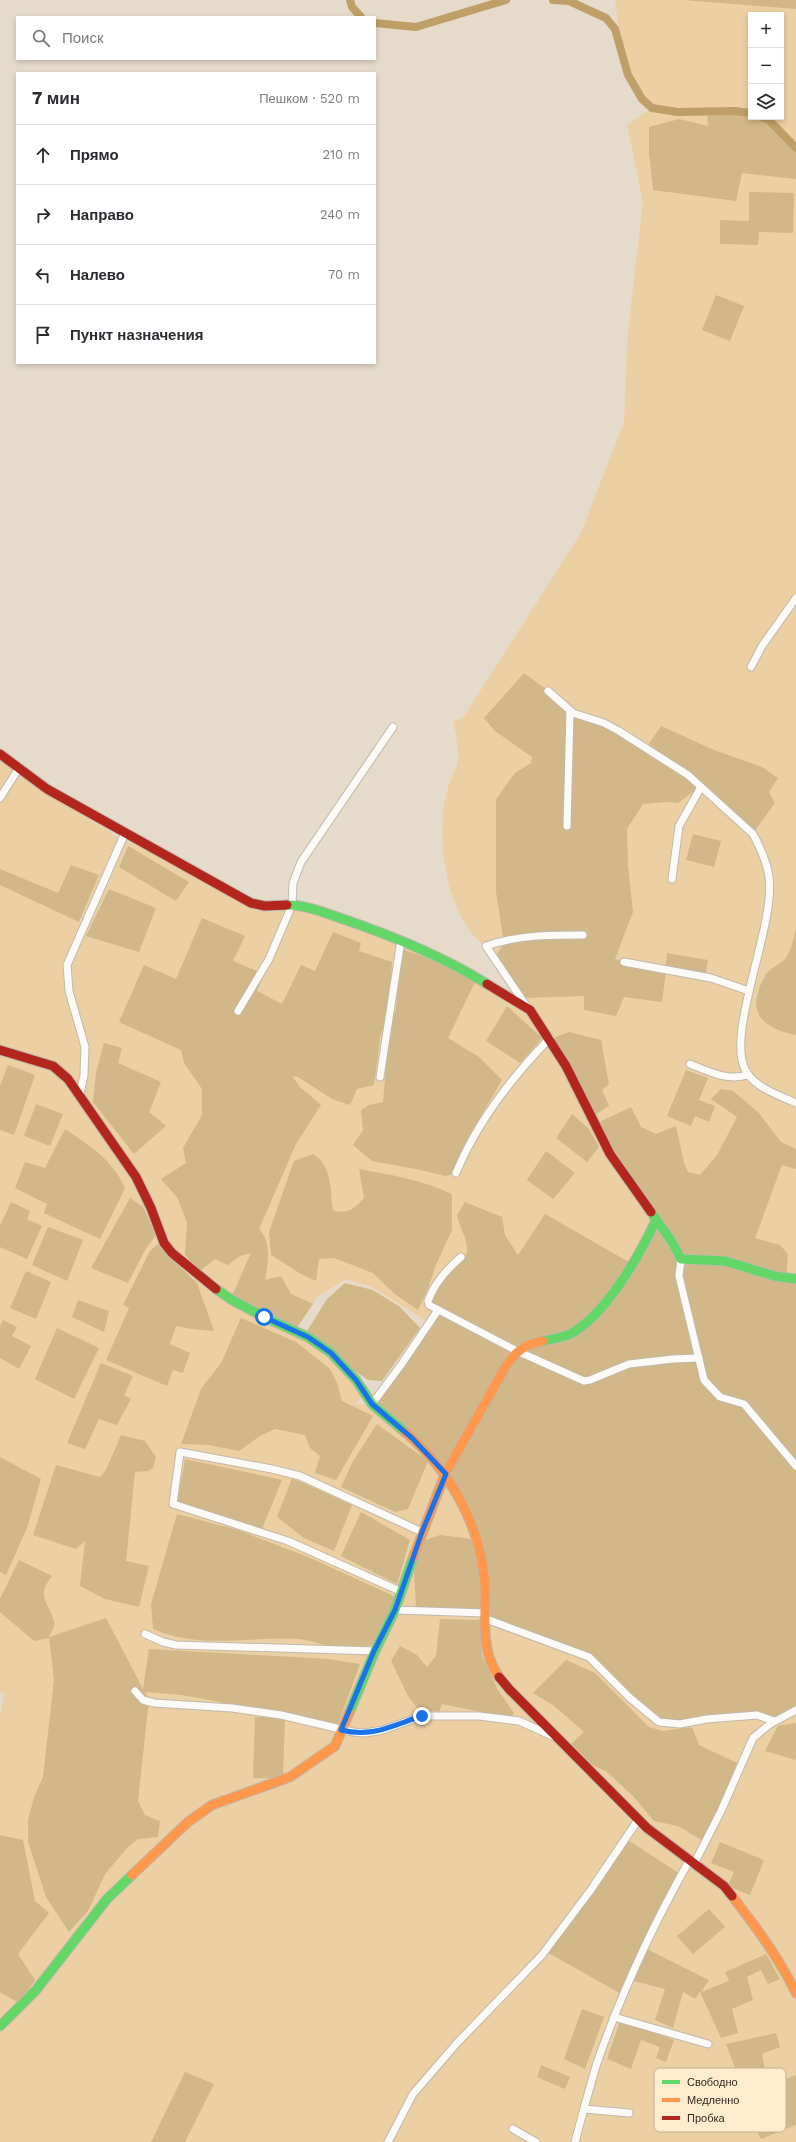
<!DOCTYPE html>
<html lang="ru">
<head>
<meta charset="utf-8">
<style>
	:root { --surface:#fff; --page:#f7f7f7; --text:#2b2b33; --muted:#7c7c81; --line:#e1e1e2 }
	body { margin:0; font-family:"Work Sans",sans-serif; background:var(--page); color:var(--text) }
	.controls { position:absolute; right:12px; top:12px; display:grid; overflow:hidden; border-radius:0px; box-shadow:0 2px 6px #0003 }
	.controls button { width:36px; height:36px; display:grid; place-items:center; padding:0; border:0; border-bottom:1px solid var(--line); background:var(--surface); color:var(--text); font:20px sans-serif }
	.stop { position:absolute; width:12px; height:12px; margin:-9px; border:3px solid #1a73e8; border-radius:50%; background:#fff }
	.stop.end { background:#1a73e8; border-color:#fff; box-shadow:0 1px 4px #0008 }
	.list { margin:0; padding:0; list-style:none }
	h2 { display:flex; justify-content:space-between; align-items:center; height:52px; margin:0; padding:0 16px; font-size:17px }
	h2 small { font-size:13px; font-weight:400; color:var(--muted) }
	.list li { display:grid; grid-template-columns:26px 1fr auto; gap:12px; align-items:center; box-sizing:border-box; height:60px; padding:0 16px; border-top:1px solid var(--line) }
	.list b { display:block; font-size:15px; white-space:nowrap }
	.list em { font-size:13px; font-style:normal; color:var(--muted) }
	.icon { flex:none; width:22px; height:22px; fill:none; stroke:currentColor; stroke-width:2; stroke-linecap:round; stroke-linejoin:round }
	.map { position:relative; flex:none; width:796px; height:2142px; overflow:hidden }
	.search { position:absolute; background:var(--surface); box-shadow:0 2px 6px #0003; left:16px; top:16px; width:360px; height:44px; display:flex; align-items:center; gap:10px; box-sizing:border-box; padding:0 14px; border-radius:0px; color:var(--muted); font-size:15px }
	.panel { position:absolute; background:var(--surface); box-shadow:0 2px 6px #0003; left:16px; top:72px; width:360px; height:292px; border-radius:0px }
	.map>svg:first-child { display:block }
	.green { fill:#eccfa3; fill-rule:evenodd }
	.forest { fill:#d2b788 }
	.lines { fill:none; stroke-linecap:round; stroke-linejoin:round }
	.canal { stroke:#be9f68; stroke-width:8 }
	.street-casing { stroke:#c1b9ac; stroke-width:9 }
	.fast-casing { stroke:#c1b9ac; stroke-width:11 }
	.slow-casing { stroke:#c1b9ac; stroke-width:11 }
	.jam-casing { stroke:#c1b9ac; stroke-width:11 }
	.street { stroke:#fbfaf7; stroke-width:7 }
	.fast { stroke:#63d668; stroke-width:9 }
	.slow { stroke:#ff974d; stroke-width:9 }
	.jam { stroke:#b3261e; stroke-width:9 }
	.route { stroke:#1a73e8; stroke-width:5 }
	.key { fill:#ffebcd; stroke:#c2b299; stroke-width:1 }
	.key-label { font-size:11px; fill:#332c20 }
</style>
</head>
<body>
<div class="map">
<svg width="796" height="2142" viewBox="0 0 796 2142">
	<rect width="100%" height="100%" fill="#e6dbcb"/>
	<path class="green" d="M615 0H796V1281L634 1265 431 1324 372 1287 346 1279 317 1297 294 1332 354 1377 364 1395 356 1404H373L420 1443 480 1540 496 1624 550 1647 796 1711V2142H0V1715L5 1694 0 1692V752L44 791 121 839 155 853 240 902 266 912 310 908 457 961 529 1007 504 972 497 954C448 931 435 844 446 795 448 784 456 772 458 761 460 749 455 733 453 721L463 718 581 533 624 422 628 331 643 202 627 125 652 108 666 110C661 109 655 109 651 107 623 89 619 29 615 0ZM751 15H781V117H751ZM631 1812 661 1842 639 1828 598 1879 632 1828Z"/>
	<g class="forest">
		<path d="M684 0H796V9Z"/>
		<path d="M707 111H735L751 113V117C772 117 783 133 796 148V179L742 173 736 201 653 190 649 153V127L679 119 708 126Z"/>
		<path d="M749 192 794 193 793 233 759 232 758 245 720 244V220L749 221Z"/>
		<path d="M716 295 744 306 730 341 702 330Z"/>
		<path d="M524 673 547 690 559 703 599 722 646 748 661 726 714 750 762 767 778 778 769 792 775 803 754 832 700 787 678 803 665 802 643 804 627 829 628 865 633 912 615 959 665 971 667 953 708 960 705 977 666 971 662 1002 624 997 616 1016 584 1010V996L523 998 504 972 497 954 504 943 496 892V799L515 773 531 763 532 757 495 731 484 718Z"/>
		<path d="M693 834 721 841 714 867 686 860Z"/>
		<path d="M128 846 189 882 176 901 119 867Z"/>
		<path d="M71 865 99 875 79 922 0 885V869L58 893Z"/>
		<path d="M109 889 156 908 139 952 86 936Z"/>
		<path d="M202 918 245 936 233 961 264 974 257 991 282 1004 301 965 315 971 333 932 361 943 359 951 392 962 388 1010 380 1038 374 1085 357 1089 350 1105 332 1099 298 1077 292 1076 300 1087 321 1105 296 1144 259 1229C272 1243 268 1262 265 1280L281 1276 291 1294 313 1304 294 1332 231 1298 251 1253 240 1256 228 1265 215 1259 199 1272 185 1254 187 1222 177 1197 161 1179 186 1163 183 1148 202 1115V1089L184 1063 181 1050 119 1022 144 965 176 979Z"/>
		<path d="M796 929V1035C759 1027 745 1011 766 974 771 967 783 964 787 956 792 949 793 938 796 929Z"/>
		<path d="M401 949 443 963 476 980 448 1038 479 1057 502 1080 465 1143 454 1174 445 1176 421 1170 372 1161 353 1145 363 1130 361 1110 369 1105 383 1102 389 1031 396 1009Z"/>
		<path d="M507 1006 542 1038 520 1063 486 1041Z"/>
		<path d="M569 1032 601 1040 609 1084 602 1090 609 1106 593 1116 551 1044 556 1037Z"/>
		<path d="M104 1043 122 1048 118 1063 161 1082 149 1112 166 1126 134 1154 93 1102 96 1073Z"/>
		<path d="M8 1065 35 1075 14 1135 0 1130V1086Z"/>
		<path d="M686 1070 708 1078 699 1100 715 1106 709 1122 695 1116 691 1126 667 1116Z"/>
		<path d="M721 1089 733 1091 758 1112 781 1142 796 1149V1169L782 1165 755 1238 780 1245 788 1254 786 1279 796 1281V1711L770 1721 742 1716 663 1727 654 1722 590 1659 525 1637 488 1620 480 1540 444 1469 373 1404 436 1312 427 1306 447 1273 467 1253C468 1237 460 1230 457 1215L465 1202 502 1217 505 1235 518 1255 545 1214 634 1265 656 1223 595 1124 631 1107 641 1127 656 1134 676 1126 684 1163 688 1172 700 1175 717 1155 737 1117 711 1099Z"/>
		<path d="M36 1104 63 1114 50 1146 24 1136Z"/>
		<path d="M572 1114 589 1129 599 1147 587 1162 556 1138Z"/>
		<path d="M65 1129C90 1146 112 1159 125 1188L100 1239 44 1213 47 1204 15 1188 25 1162 45 1168Z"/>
		<path d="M546 1151 575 1173 553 1199 527 1180Z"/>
		<path d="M313 1154C333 1166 330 1192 333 1211 350 1213 353 1210 364 1198L359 1169C391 1175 423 1180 452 1194V1230L435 1267 429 1286 418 1310 396 1295 373 1273 334 1258 319 1259 316 1281 301 1274 271 1255 269 1232 294 1161Z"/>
		<path d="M130 1198 143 1207 156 1235 145 1250 128 1283 91 1268Z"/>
		<path d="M11 1202 30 1211 27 1219 42 1226 27 1259 0 1247V1226Z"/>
		<path d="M48 1227 83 1240 67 1281 32 1265Z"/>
		<path d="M158 1244 164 1252 197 1283 214 1331 191 1329 176 1326 170 1344 190 1353 183 1373 173 1370 167 1386 106 1360 129 1308 123 1305 150 1251Z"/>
		<path d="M26 1271 51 1282 36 1319 10 1308Z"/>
		<path d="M345 1283 373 1290 400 1307 420 1328 382 1381 368 1380 333 1356 307 1331 327 1299Z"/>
		<path d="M78 1300 109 1311 104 1332 72 1317Z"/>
		<path d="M241 1318 296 1342 330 1369 337 1383 342 1401 373 1416 336 1480 315 1473 320 1456 310 1448 305 1435 275 1429 260 1436 239 1451 209 1445 181 1444 201 1389 221 1363Z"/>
		<path d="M3 1320 17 1327 12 1336 31 1346 19 1369 0 1358V1326Z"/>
		<path d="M57 1328 99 1348 74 1399 35 1379Z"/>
		<path d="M101 1363 133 1376 124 1395 131 1399 117 1425 99 1419 85 1449 67 1443Z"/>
		<path d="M377 1424 428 1461 408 1509 395 1512 341 1487 353 1461Z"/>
		<path d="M121 1435 145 1441 156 1457 153 1468 148 1471 135 1472 126 1561 149 1566 139 1607 105 1599 80 1586 85 1541 76 1549 33 1535 56 1465 100 1477 106 1470Z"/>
		<path d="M0 1457 41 1479 27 1528 6 1575 0 1572Z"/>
		<path d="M185 1459 282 1480 261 1531 177 1504Z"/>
		<path d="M292 1478 352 1505 334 1551 304 1538 277 1517Z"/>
		<path d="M361 1512 410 1540 397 1584 341 1556Z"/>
		<path d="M177 1514 238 1530 308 1557 396 1597 372 1645C367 1646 360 1649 355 1650 340 1651 314 1640 298 1639 249 1636 201 1650 153 1629L151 1604Z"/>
		<path d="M440 1535 472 1539 481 1562V1612L416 1607 414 1570 423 1541Z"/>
		<path d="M19 1560 52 1576C35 1597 49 1602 55 1624L49 1637 106 1618 143 1689 149 1649 328 1659 360 1664 338 1724 182 1695 145 1692 149 1700 138 1801 145 1815 160 1821 158 1837 138 1839 127 1848 105 1874 88 1911 69 1932 46 1897 28 1842V1821L34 1797 43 1777 54 1680 49 1638 34 1641 0 1612V1599Z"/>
		<path d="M440 1619 480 1620 482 1656 498 1690 514 1713 510 1718 442 1704 439 1712 418 1709 408 1696 391 1661 400 1646 417 1655 427 1667 436 1656Z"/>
		<path d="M566 1660 595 1673 649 1727 663 1731 692 1727 699 1745 737 1763 740 1772 705 1842 678 1826 654 1821 633 1796 606 1771 592 1765 569 1746 584 1732 553 1705 533 1693Z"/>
		<path d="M255 1717 285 1718 283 1779 253 1778Z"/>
		<path d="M796 1723V1760L765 1751 778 1726Z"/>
		<path d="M0 1835 23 1840 35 1901 49 1913 18 1954 35 1980 19 2003 0 1992Z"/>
		<path d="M625 1838 680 1874 623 1995 545 1951Z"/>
		<path d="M720 1842 764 1860 750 1895 728 1886 734 1872 711 1863Z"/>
		<path d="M709 1909 725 1927 693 1954 677 1936Z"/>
		<path d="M647 1949 709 1980 701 1992 729 1981 725 1972 766 1954 780 1979 768 1984 761 1970 747 1977 753 2000 732 2009 738 2033 721 2038 700 1992 695 1999 683 1992 673 2028 655 2020 665 1989 634 1981Z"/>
		<path d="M582 2009 604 2017 585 2069 564 2059Z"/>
		<path d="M620 2021 674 2040 666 2062 656 2058 660 2047 641 2040 631 2069 607 2059Z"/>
		<path d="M776 2033 780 2047 762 2054 766 2076 740 2081 726 2044Z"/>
		<path d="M541 2065 570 2077 565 2089 537 2077Z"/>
		<path d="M185 2072 214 2084 185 2142H151Z"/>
		<path d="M796 2075V2125L761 2139 740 2095Z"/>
	</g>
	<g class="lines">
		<g class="canal">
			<path d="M350 0 352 7 361 17"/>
			<path d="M553 0 569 1 606 18 615 29 628 75 642 99 652 108 678 112 735 111 751 113"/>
			<path d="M375 23 416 27 506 0"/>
			<path d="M762 117 769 120 796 148"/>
		</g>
		<defs>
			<g id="street">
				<path d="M751 667 762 646 796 598"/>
				<path d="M548 691 573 713 604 723 619 731 688 775 753 834C760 847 767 862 769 877 776 927 723 1037 747 1073 757 1088 780 1096 796 1103"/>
				<path d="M0 798 19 768"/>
				<path d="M567 826 570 711"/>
				<path d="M672 879 679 826 701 787"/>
				<path d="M624 962 711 978 749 991"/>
				<path d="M527 1007 486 946C517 935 550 935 583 935"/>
				<path d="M238 1011 269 959 292 905 293 883 301 862 393 727"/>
				<path d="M690 1064C710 1072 727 1081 748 1075"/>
				<path d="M380 1077 401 940"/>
				<path d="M80 1094 84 1075 85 1047 69 991 67 965 125 833"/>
				<path d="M456 1173C477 1122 512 1077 550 1038"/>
				<path d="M461 1257C447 1269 434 1284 428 1301L429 1305 517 1351 584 1381 590 1380 629 1364 673 1359 699 1358"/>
				<path d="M681 1259 679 1276 704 1380 720 1397 744 1404 796 1466"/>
				<path d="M372 1404 401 1365 438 1310"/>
				<path d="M402 1592 288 1541 173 1504 180 1452 272 1469 300 1476 422 1532"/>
				<path d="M395 1610 486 1613"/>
				<path d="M486 1619 589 1657 630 1698 659 1722 680 1724 707 1719 757 1715 774 1721"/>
				<path d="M145 1634 163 1642 176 1645 375 1651"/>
				<path d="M135 1691 143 1700 154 1703 232 1708 281 1715 353 1732 365 1733 383 1730 422 1716H479L519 1721 557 1738"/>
				<path d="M694 1864 721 1811 753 1738 770 1724 796 1710"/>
				<path d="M614 2017 708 2044"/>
				<path d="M584 2109 629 2113"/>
				<path d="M513 2129 536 2142"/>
				<path d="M388 2142 413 2094 457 2043 542 1955 590 1891 638 1820"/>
				<path d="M575 2142C582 2116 589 2089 597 2063 621 1994 653 1925 689 1861"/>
			</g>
			<g id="fast">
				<path d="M287 905C307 905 325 913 343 919 393 936 442 956 487 984"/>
				<path d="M651 1212 672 1242 681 1259 725 1261 774 1276 796 1279"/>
				<path d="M216 1289 232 1300 264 1317 308 1337 331 1353 356 1380 372 1404 405 1432"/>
				<path d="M543 1341C552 1339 562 1338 570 1334 605 1316 640 1255 656 1220"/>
				<path d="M349 1713 375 1651 395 1610 413 1558"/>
				<path d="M0 2026 36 1990 107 1899 132 1875"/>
			</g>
			<g id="slow">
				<path d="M405 1432C450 1470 483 1529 485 1588 486 1619 480 1650 499 1677"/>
				<path d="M413 1558 445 1474 506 1366C516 1351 525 1344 543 1341"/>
				<path d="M132 1875 188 1822 212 1805 290 1777 335 1746 349 1713"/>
				<path d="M732 1896C756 1927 779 1958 796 1993"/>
			</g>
			<g id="jam">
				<path d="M0 754 47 789 251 903 265 906 287 905"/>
				<path d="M487 984 530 1010 566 1066 610 1154 651 1212"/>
				<path d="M0 1050 53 1066 68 1079 136 1177 151 1208 164 1243 172 1253 216 1289"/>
				<path d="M499 1677 510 1690 647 1828 724 1886 732 1896"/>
			</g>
		</defs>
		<use href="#street" class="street-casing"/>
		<use href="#fast" class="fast-casing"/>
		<use href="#slow" class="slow-casing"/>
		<use href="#jam" class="jam-casing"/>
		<use href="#street" class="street"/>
		<use href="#fast" class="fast"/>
		<use href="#slow" class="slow"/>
		<use href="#jam" class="jam"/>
	</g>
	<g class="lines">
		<path class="route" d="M264 1317 308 1337 331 1353 356 1380 372 1404 412 1438 446 1474 422 1532 395 1610 374 1651 341 1730C373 1738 393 1725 422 1716"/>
	</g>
	<rect x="654" y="2068" width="132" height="64" rx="6" class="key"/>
	<rect x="662" y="2080" width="18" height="4" fill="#63d668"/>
	<rect x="662" y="2098" width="18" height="4" fill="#ff974d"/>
	<rect x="662" y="2116" width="18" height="4" fill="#b3261e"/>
	<g class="key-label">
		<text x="687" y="2086">Свободно</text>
		<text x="687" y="2104">Медленно</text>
		<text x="687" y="2122">Пробка</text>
	</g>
</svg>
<div class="controls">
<button>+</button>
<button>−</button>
<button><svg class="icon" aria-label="layers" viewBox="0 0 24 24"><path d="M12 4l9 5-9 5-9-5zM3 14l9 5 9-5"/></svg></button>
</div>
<div class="stop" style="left:264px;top:1317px"></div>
<div class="stop end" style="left:422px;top:1716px"></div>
<div class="search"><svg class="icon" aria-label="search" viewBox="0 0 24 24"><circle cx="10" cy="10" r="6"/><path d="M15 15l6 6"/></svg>Поиск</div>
<section class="panel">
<h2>7 мин<small>Пешком · 520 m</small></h2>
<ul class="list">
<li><svg class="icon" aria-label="ahead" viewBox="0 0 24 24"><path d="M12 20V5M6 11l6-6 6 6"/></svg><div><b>Прямо</b></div><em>210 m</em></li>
<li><svg class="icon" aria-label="right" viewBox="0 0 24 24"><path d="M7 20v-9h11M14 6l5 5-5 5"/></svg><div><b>Направо</b></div><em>240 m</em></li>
<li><svg class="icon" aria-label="left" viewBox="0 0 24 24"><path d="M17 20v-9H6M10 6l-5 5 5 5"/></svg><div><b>Налево</b></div><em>70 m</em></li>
<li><svg class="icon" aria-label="arrive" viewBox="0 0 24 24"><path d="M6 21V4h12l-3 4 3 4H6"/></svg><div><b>Пункт назначения</b></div></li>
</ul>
</section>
</div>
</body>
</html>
